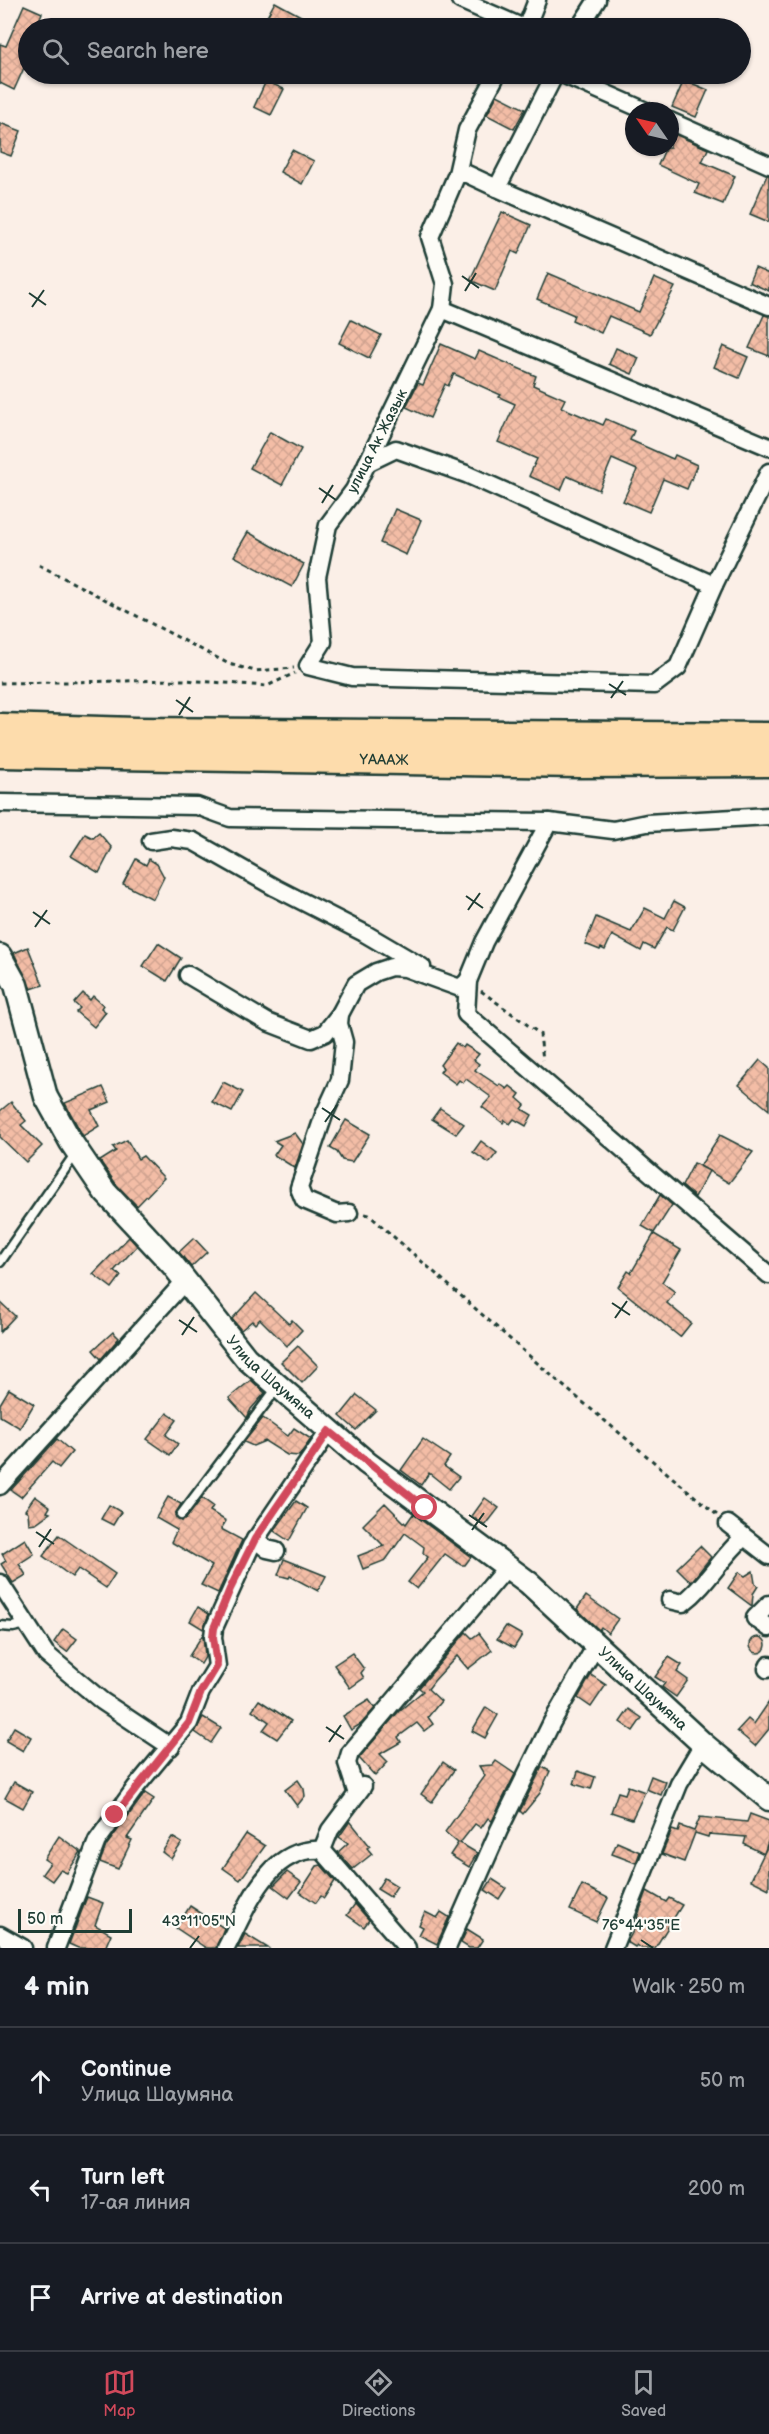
<!DOCTYPE html>
<html lang="en">
<head>
<meta charset="utf-8">
<style>
	:root { --surface:#171b24; --page:#242831; --text:#f1f3f6; --muted:#9ea1a6; --line:#363941; --accent:#d1495b }
	body { margin:0; font-family:"Balsamiq Sans",sans-serif; background:var(--page); color:var(--text) }
	.compass { position:absolute; left:625px; top:102px; width:54px; height:54px; border-radius:50%; background:var(--surface); box-shadow:0 2px 4px #0004; rotate:304deg }
	.scale { position:absolute; left:18px; bottom:15px; width:114px; box-sizing:border-box; padding-left:6px; border:3px solid #1f3d34; border-top:0; font-size:16px; line-height:21px; white-space:nowrap; color:#1f3d34; -webkit-text-stroke:4px #fdfcf7; paint-order:stroke }
	.stop { position:absolute; width:18px; height:18px; margin:-14px; border:4px solid #d1495b; border-radius:50%; background:#fff }
	.stop.end { background:#d1495b; border-color:#fff; box-shadow:0 2px 6px #0008 }
	.list { margin:0; padding:0; list-style:none }
	h2 { display:flex; justify-content:space-between; align-items:center; height:78px; margin:0; padding:0 24px; font-size:26px }
	h2 small { font-size:20px; font-weight:400; color:var(--muted) }
	.list li { display:grid; grid-template-columns:39px 1fr auto; gap:18px; align-items:center; box-sizing:border-box; height:108px; padding:0 24px; border-top:2px solid var(--line) }
	.list b { display:block; font-size:22px; white-space:nowrap }
	.list p { margin:0; font-size:20px; white-space:nowrap; color:var(--muted) }
	.list em { font-size:20px; font-style:normal; color:var(--muted) }
	.icon { flex:none; width:33px; height:33px; fill:none; stroke:currentColor; stroke-width:2; stroke-linecap:round; stroke-linejoin:round }
	.map { position:relative; flex:none; width:769px; height:1948px; overflow:hidden }
	.search { position:absolute; background:var(--surface); box-shadow:0 2px 4px #0004; left:18px; right:18px; top:18px; height:66px; display:flex; align-items:center; gap:15px; box-sizing:border-box; padding:0 21px; border-radius:33px; color:var(--muted); font-size:22px }
	.sheet { height:402px; background:var(--surface) }
	nav { display:flex; justify-content:space-around; align-items:center; box-sizing:border-box; height:84px; border-top:2px solid var(--line); background:var(--surface); font-size:16px; color:var(--muted) }
	nav a { display:grid; justify-items:center; gap:3px }
	nav .on { color:var(--accent) }
	.map>svg:first-child { display:block }
	.building { fill:url(#building-cross-hatch); stroke:#1f3d34; stroke-width:1.5 }
	.lines { fill:none; stroke-linecap:round; stroke-linejoin:round }
	.lane-casing { stroke:#1f3d34; stroke-width:13 }
	.street-casing { stroke:#1f3d34; stroke-width:21 }
	.secondary-casing { stroke:#1f3d34; stroke-width:27 }
	.highway-casing { stroke:#1f3d34; stroke-width:33 }
	.path { stroke:#1f3d34; stroke-width:3; stroke-dasharray:4.5 4.5; stroke-linecap:butt }
	.lane { stroke:#fdfcf7; stroke-width:8 }
	.street { stroke:#fdfcf7; stroke-width:16 }
	.secondary { stroke:#fdfcf7; stroke-width:22 }
	.highway { stroke:#fddcac; stroke-width:28 }
	.route { stroke:#d1495b; stroke-width:8 }
	.ticks { fill:none; stroke:#1f3d34; stroke-width:2 }
	.labels { text-anchor:middle; stroke-width:4.5; stroke-linejoin:round; paint-order:stroke }
	.street-label { font-size:15px; fill:#1f3d34; stroke:#fdfcf7 }
	.ticks-label { font-size:15px; text-anchor:middle; fill:#1f3d34; stroke:#fdfcf7; stroke-width:4.5; stroke-linejoin:round; paint-order:stroke }
</style>
</head>
<body>
<div class="map">
<svg width="769" height="1948" viewBox="0 0 769 1948">
	<defs>
		<pattern id="building-cross-hatch" width="8" height="8" patternUnits="userSpaceOnUse" patternTransform="scale(1.5)"><rect width="8" height="8" fill="#f3bda6"/><path d="M0 0l8 8M0 8l8-8" fill="none" stroke="#d0a390"/></pattern>
	</defs>
	<rect width="100%" height="100%" fill="#fbefe7"/>
	<filter id="ink" filterUnits="userSpaceOnUse"><feTurbulence type="fractalNoise" baseFrequency=".0167" numOctaves="2"/><feDisplacementMap in="SourceGraphic" scale="12" xChannelSelector="R" yChannelSelector="G"/><feConvolveMatrix kernelMatrix="1 2 1 2 8 2 1 2 1" color-interpolation-filters="sRGB"/></filter>
	<g filter="url(#ink)">
		<g class="building">
			<path d="M275 2 323 28H272L263 24Z"/>
			<path d="M24 5 42 13 36 28H28V59L14 90 0 83V44L6 46Z"/>
			<path d="M684 80 708 90 696 117 672 107Z"/>
			<path d="M266 81 284 89 271 115 254 107Z"/>
			<path d="M497 95 525 109 514 129 487 115Z"/>
			<path d="M0 123 21 131 11 156 0 152Z"/>
			<path d="M670 132 708 149 702 162 735 176 723 204 695 193 699 184 658 165 666 147H670Z"/>
			<path d="M292 150 314 161 302 184 280 172Z"/>
			<path d="M767 175H769V222L750 214Z"/>
			<path d="M502 212 531 225 518 254 512 251 495 291 470 280Z"/>
			<path d="M755 268 769 274V291L749 282Z"/>
			<path d="M548 273 639 312 654 278 675 287 650 334 609 316 601 333 572 320 574 315 537 299Z"/>
			<path d="M764 315 769 316V356L749 348Z"/>
			<path d="M351 320 381 335 369 358 339 343Z"/>
			<path d="M441 344 475 359 479 351 536 376 533 385 565 399 561 407 603 425 606 419 634 431 630 440 673 459 675 455 697 465 687 489 663 479 649 512 623 501 637 470 612 459 599 490 567 476 561 490 529 476 537 459 498 442 515 404 499 397 501 395 454 374 448 386 445 384 430 418 406 407 418 383 423 385Z"/>
			<path d="M723 346 748 357 739 378 714 367Z"/>
			<path d="M616 348 639 358 632 374 609 364Z"/>
			<path d="M270 432 301 449 282 485 250 468Z"/>
			<path d="M395 509 421 520 406 555 380 543Z"/>
			<path d="M248 532 304 564 292 587 234 556Z"/>
			<path d="M99 833 112 848 99 873 71 856 85 834 93 838Z"/>
			<path d="M136 859 146 865 149 859 157 864 164 877 153 899 123 884Z"/>
			<path d="M674 901 685 907 673 930 667 927 654 949 644 944 641 951 612 935 605 950 601 948 600 950 585 944 596 917 631 932 645 908 665 918Z"/>
			<path d="M158 943 181 958 167 981 143 966Z"/>
			<path d="M28 947 43 985 31 989 14 953Z"/>
			<path d="M83 993 90 1000 93 996 103 1005 101 1008 106 1012 94 1027 76 1012 80 1008 74 1003Z"/>
			<path d="M456 1043 463 1048 465 1045 479 1054 474 1060 479 1064 475 1070 499 1086 500 1084 507 1089 510 1086 520 1094 517 1098 525 1105 522 1109 532 1115 526 1126 514 1119 510 1124 505 1120 503 1123 482 1107 491 1097 466 1079 463 1083 459 1080 456 1084 440 1072 443 1068 440 1065Z"/>
			<path d="M760 1060 769 1068V1110L739 1085Z"/>
			<path d="M223 1082 243 1092 232 1112 212 1102Z"/>
			<path d="M103 1087 110 1102 91 1110 99 1126 83 1136 65 1103Z"/>
			<path d="M11 1102 26 1121 21 1125 42 1146 26 1162 0 1137V1111Z"/>
			<path d="M440 1108 464 1124 456 1134 432 1119Z"/>
			<path d="M346 1120 370 1134 352 1162 342 1160 337 1152 330 1148Z"/>
			<path d="M295 1133 303 1144 295 1168 274 1155 281 1145 274 1141Z"/>
			<path d="M720 1135 753 1152 729 1183 700 1166Z"/>
			<path d="M127 1140 138 1159 143 1156 164 1178 137 1206 116 1184 100 1161 116 1151 113 1147Z"/>
			<path d="M481 1141 497 1153 489 1163 473 1152Z"/>
			<path d="M694 1163 709 1171 695 1197 682 1186Z"/>
			<path d="M660 1195 672 1205 654 1233 642 1226Z"/>
			<path d="M654 1234 681 1250 662 1282 675 1292 667 1303 691 1323 680 1337 618 1287 628 1271 631 1273Z"/>
			<path d="M129 1237 137 1246 114 1271 121 1276 112 1288 93 1274Z"/>
			<path d="M194 1238 207 1252 191 1267 179 1252Z"/>
			<path d="M256 1293 289 1324 292 1320 302 1330 287 1346 260 1319 255 1324 252 1321 241 1330 232 1319Z"/>
			<path d="M0 1302 15 1316 0 1332Z"/>
			<path d="M113 1332 119 1338 101 1359 93 1350Z"/>
			<path d="M298 1346 318 1366 302 1383 281 1362Z"/>
			<path d="M251 1380 265 1393 251 1409 247 1418 229 1398Z"/>
			<path d="M9 1389 34 1404 20 1428 0 1416V1404Z"/>
			<path d="M357 1395 376 1410 356 1430 340 1416Z"/>
			<path d="M167 1413 177 1420 166 1435 178 1444 170 1455 147 1439Z"/>
			<path d="M263 1418 288 1436 294 1428 311 1439 299 1456 287 1455 265 1441 253 1446 244 1442Z"/>
			<path d="M57 1439 72 1452 59 1468 52 1462 21 1497 11 1490Z"/>
			<path d="M423 1439 450 1457 444 1466 459 1477 449 1489 429 1473 421 1485 401 1470Z"/>
			<path d="M35 1496 50 1507 47 1512 50 1513 36 1523 29 1524 28 1512 25 1510Z"/>
			<path d="M168 1497 181 1504 175 1515 181 1521 186 1519 202 1498 213 1506 210 1511 226 1521 221 1529 242 1540 218 1593 201 1585 212 1566 171 1542 177 1530 156 1518Z"/>
			<path d="M485 1498 499 1508 485 1526 472 1516Z"/>
			<path d="M296 1501 307 1508 289 1541 274 1531Z"/>
			<path d="M385 1503 406 1524 413 1514 471 1557 465 1565H461L445 1554 417 1589 408 1582 428 1557 423 1553 424 1547 405 1533 386 1560 363 1569 358 1556 384 1546 363 1525Z"/>
			<path d="M109 1505 121 1512 113 1525 101 1519Z"/>
			<path d="M59 1535 115 1574 106 1588 78 1569 72 1577 43 1556Z"/>
			<path d="M25 1539 34 1554 19 1564 26 1575 13 1583 1 1564 6 1561 2 1554Z"/>
			<path d="M700 1546 711 1557 691 1582 677 1568Z"/>
			<path d="M284 1559 326 1576 318 1591 290 1576 289 1578 278 1575Z"/>
			<path d="M753 1571 755 1583 758 1586 753 1594 752 1606 728 1588 739 1572 745 1576Z"/>
			<path d="M586 1596 618 1619 608 1633 601 1627 599 1630 577 1609Z"/>
			<path d="M198 1607 209 1614 203 1629 190 1621Z"/>
			<path d="M506 1626 522 1635 514 1648 497 1639Z"/>
			<path d="M63 1629 77 1639 67 1652 54 1642Z"/>
			<path d="M466 1632 472 1638 479 1633 492 1650 468 1669 457 1656 434 1681 428 1689 441 1701 428 1717 433 1724 424 1731 417 1723 398 1737 401 1742 380 1754 388 1762 375 1776 359 1758 399 1711 423 1691 419 1688Z"/>
			<path d="M203 1634 205 1657 201 1664 189 1656Z"/>
			<circle cx="758" cy="1645" r="8"/>
			<path d="M352 1653 364 1669 361 1673 364 1678 350 1688 334 1665Z"/>
			<path d="M669 1657 682 1665 677 1672 688 1680 676 1697 662 1687 665 1683 655 1677Z"/>
			<path d="M591 1675 606 1685 591 1707 578 1698Z"/>
			<path d="M259 1700 291 1721 277 1739 263 1730 269 1722 252 1710Z"/>
			<path d="M369 1700 375 1708 361 1724 351 1730 343 1716Z"/>
			<path d="M769 1702V1729L755 1746 737 1731 748 1719 754 1724Z"/>
			<path d="M486 1707 498 1715 485 1738 472 1731Z"/>
			<path d="M629 1709 642 1718 633 1731 620 1722Z"/>
			<path d="M203 1717 221 1728 211 1743 195 1732Z"/>
			<path d="M14 1727 31 1737 23 1751 6 1741Z"/>
			<path d="M496 1761 515 1774 492 1821 488 1818 481 1828 475 1824 460 1843 477 1853 469 1867 450 1855 458 1843 445 1832 485 1776 479 1766 493 1765Z"/>
			<path d="M443 1762 454 1770 432 1802 421 1794Z"/>
			<path d="M542 1767 550 1771 540 1793 523 1814 520 1811Z"/>
			<path d="M578 1771 595 1777 591 1789 574 1784Z"/>
			<path d="M651 1776 666 1782 661 1795 646 1789Z"/>
			<path d="M298 1780 304 1789 305 1796 297 1806 285 1790Z"/>
			<path d="M14 1782 32 1792 23 1808 5 1798Z"/>
			<path d="M628 1786 645 1792 632 1819 611 1812 618 1792 625 1794Z"/>
			<path d="M145 1793 154 1799 127 1838 132 1840 118 1869 100 1862 106 1846Z"/>
			<path d="M750 1814 769 1821V1838L764 1854 744 1844 746 1837 709 1834 708 1837 695 1833 684 1862 662 1854 672 1830 678 1832 680 1826 694 1831 700 1817 747 1822Z"/>
			<path d="M350 1821 370 1846 367 1848 372 1854 353 1869 338 1852 348 1843 339 1837Z"/>
			<path d="M246 1834 265 1846 240 1880 223 1868Z"/>
			<path d="M59 1836 81 1852 67 1873 60 1870 52 1881 42 1874 50 1863 44 1859Z"/>
			<path d="M172 1837 182 1843 171 1859 162 1852Z"/>
			<path d="M617 1842 640 1852 636 1863 612 1854Z"/>
			<path d="M769 1843V1889L751 1880Z"/>
			<path d="M321 1865 335 1881 324 1898 321 1896 316 1903 300 1892 317 1866Z"/>
			<path d="M287 1872 301 1882 289 1898 273 1886Z"/>
			<path d="M384 1878 397 1886 390 1897 377 1889Z"/>
			<path d="M492 1879 506 1888 499 1899 485 1890Z"/>
			<path d="M582 1885 608 1898 596 1922 570 1910Z"/>
			<path d="M647 1891 666 1902 669 1898 682 1905 655 1948H641L637 1945 635 1947 627 1942 640 1919 637 1918Z"/>
			<path d="M87 1897 103 1903 95 1925 111 1934 105 1948H78L69 1944Z"/>
			<path d="M355 1904 369 1920 364 1927 347 1915Z"/>
			<path d="M190 1906 224 1928 216 1948H206L176 1928Z"/>
			<path d="M425 1912 437 1918 441 1912 449 1917 437 1944 419 1935 423 1927 419 1925Z"/>
			<path d="M467 1929 483 1939 477 1948H469L461 1943Z"/>
			<path d="M245 1934 268 1948H238Z"/>
		</g>
		<g class="lines">
			<defs>
				<g id="lane">
					<path d="M0 1262 76 1153"/>
					<path d="M181 1515 277 1388"/>
					<path d="M0 1626 13 1627 26 1624"/>
				</g>
				<g id="street">
					<path d="M460 0 524 28"/>
					<path d="M526 28 537 0"/>
					<path d="M579 28 597 0"/>
					<path d="M555 74 497 188 467 174H457L430 237 445 284 442 309 354 490 328 525 317 577 323 642 308 666 352 677 654 685 678 667 714 585 769 472"/>
					<path d="M562 74 646 111"/>
					<path d="M670 121 769 165"/>
					<path d="M457 174 467 130 497 74"/>
					<path d="M497 188 769 306"/>
					<path d="M442 309 769 447"/>
					<path d="M367 463 396 449 466 474 714 585"/>
					<path d="M0 803 197 806 230 818 549 822 613 830 647 823 769 816"/>
					<path d="M549 822 484 942 468 981 466 1014 769 1275"/>
					<path d="M151 841 171 838 193 841 276 888 364 933 422 967"/>
					<path d="M188 975 267 1022 311 1039 325 1033 340 1014"/>
					<path d="M349 1213 337 1214 304 1200 299 1188 324 1115 340 1080 344 1042 339 1024 340 1014 356 984 376 972 391 967 405 968 460 988 468 981"/>
					<path d="M0 1486 185 1281"/>
					<path d="M728 1524 769 1556"/>
					<path d="M255 1539 267 1549 276 1551"/>
					<path d="M0 1583 46 1654 102 1701 171 1747"/>
					<path d="M670 1600 683 1603C708 1584 721 1557 744 1537"/>
					<path d="M769 1604 755 1618 769 1628"/>
					<path d="M767 1669 769 1665"/>
					<path d="M357 1794 347 1763 350 1753 507 1567"/>
					<path d="M322 1850 330 1830 363 1786"/>
					<path d="M0 1935 23 1948"/>
					<path d="M56 1948 97 1841 136 1787 189 1723 201 1692 217 1666 213 1637 214 1628 251 1546 329 1431"/>
					<path d="M226 1948C247 1908 268 1846 322 1850L407 1948"/>
					<path d="M447 1948 499 1830 552 1722 595 1647"/>
					<path d="M613 1948 679 1784 703 1744"/>
				</g>
				<g id="secondary">
					<path id="s1" d="M0 956 16 985 46 1097 71 1142 105 1192 172 1264 246 1358 367 1463 529 1583 703 1744 769 1799"/>
				</g>
				<g id="highway">
					<path d="M0 728 135 732 769 737"/>
					<path id="s2" d="M0 753 580 763 769 762"/>
				</g>
			</defs>
			<use href="#lane" class="lane-casing"/>
			<use href="#street" class="street-casing"/>
			<use href="#secondary" class="secondary-casing"/>
			<use href="#highway" class="highway-casing"/>
			<g class="path">
				<path d="M39 565 229 664 255 671 294 668"/>
				<path d="M0 683 184 680 267 686 295 673"/>
				<path d="M481 991 540 1034 543 1060"/>
				<path d="M365 1214 369 1215 560 1383 717 1515"/>
			</g>
			<use href="#lane" class="lane"/>
			<use href="#street" class="street"/>
			<use href="#secondary" class="secondary"/>
			<use href="#highway" class="highway"/>
		</g>
	</g>
	<g class="lines" filter="url(#ink)">
		<path class="route" d="M115 1815 189 1723 201 1692 217 1666 213 1637 214 1628 230 1589 255 1539 329 1431 425 1508"/>
	</g>
	<path class="ticks" d="M462 276 479 288M465 291 476 273M29 293 46 305M32 307 44 290M319 488 336 500M322 503 333 485M609 684 626 695M611 698 623 681M176 700 193 712M179 715 190 697M466 896 483 908M468 910 480 893M33 912 50 924M35 927 47 910M322 1108 340 1120M325 1122 337 1105M612 1303 630 1315M615 1318 627 1301M179 1320 197 1332M182 1335 194 1317M469 1515 487 1527M472 1530 484 1513M36 1532 54 1544M39 1547 51 1529M326 1727 344 1739M329 1742 341 1725M641 1940 653 1948M190 1948 199 1936"/>
	<g class="labels">
		<g class="street-label">
			<text transform="translate(377 441) rotate(-63)" y="5">улица Ак Жазык</text>
			<text dy="5" stroke="none"><textPath href="#s2" startOffset="384">ҮАААЖ</textPath></text>
			<text dy="5" stroke="none"><textPath href="#s1" startOffset="510">Улица Шаумяна</textPath></text>
			<text dy="5" stroke="none"><textPath href="#s1" startOffset="996">Улица Шаумяна</textPath></text>
		</g>
	</g>
	<g class="ticks-label">
		<text x="199" y="1926">43°11'05"N</text>
		<text x="641" y="1930">76°44'35"E</text>
	</g>
</svg>
<svg class="compass" viewBox="-18 -18 36 36"><path d="M0-13l5 13h-10z" fill="#e53935"/><path d="M0 13l5-13h-10z" fill="#9ea1a6"/></svg>
<div class="scale">50 m</div>
<div class="stop" style="left:425px;top:1508px"></div>
<div class="stop end" style="left:115px;top:1815px"></div>
<div class="search"><svg class="icon" aria-label="search" viewBox="0 0 24 24"><circle cx="10" cy="10" r="6"/><path d="M15 15l6 6"/></svg>Search here</div>
</div>
<section class="sheet">
<h2>4 min<small>Walk · 250 m</small></h2>
<ul class="list">
<li><svg class="icon" aria-label="ahead" viewBox="0 0 24 24"><path d="M12 20V5M6 11l6-6 6 6"/></svg><div><b>Continue</b><p>Улица Шаумяна</p></div><em>50 m</em></li>
<li><svg class="icon" aria-label="left" viewBox="0 0 24 24"><path d="M17 20v-9H6M10 6l-5 5 5 5"/></svg><div><b>Turn left</b><p>17-ая линия</p></div><em>200 m</em></li>
<li><svg class="icon" aria-label="arrive" viewBox="0 0 24 24"><path d="M6 21V4h12l-3 4 3 4H6"/></svg><div><b>Arrive at destination</b></div></li>
</ul>
</section>
<nav>
<a class="on"><svg class="icon" aria-label="map" viewBox="0 0 24 24"><path d="M3 6l6-2 6 2 6-2v14l-6 2-6-2-6 2zM9 4v14M15 6v14"/></svg>Map</a>
<a><svg class="icon" aria-label="directions" viewBox="0 0 24 24"><path d="M12 3l9 9-9 9-9-9zM9 14v-3h6M13 9l2 2-2 2"/></svg>Directions</a>
<a><svg class="icon" aria-label="saved" viewBox="0 0 24 24"><path d="M7 4h10v16l-5-4-5 4z"/></svg>Saved</a>
</nav>
</body>
</html>
